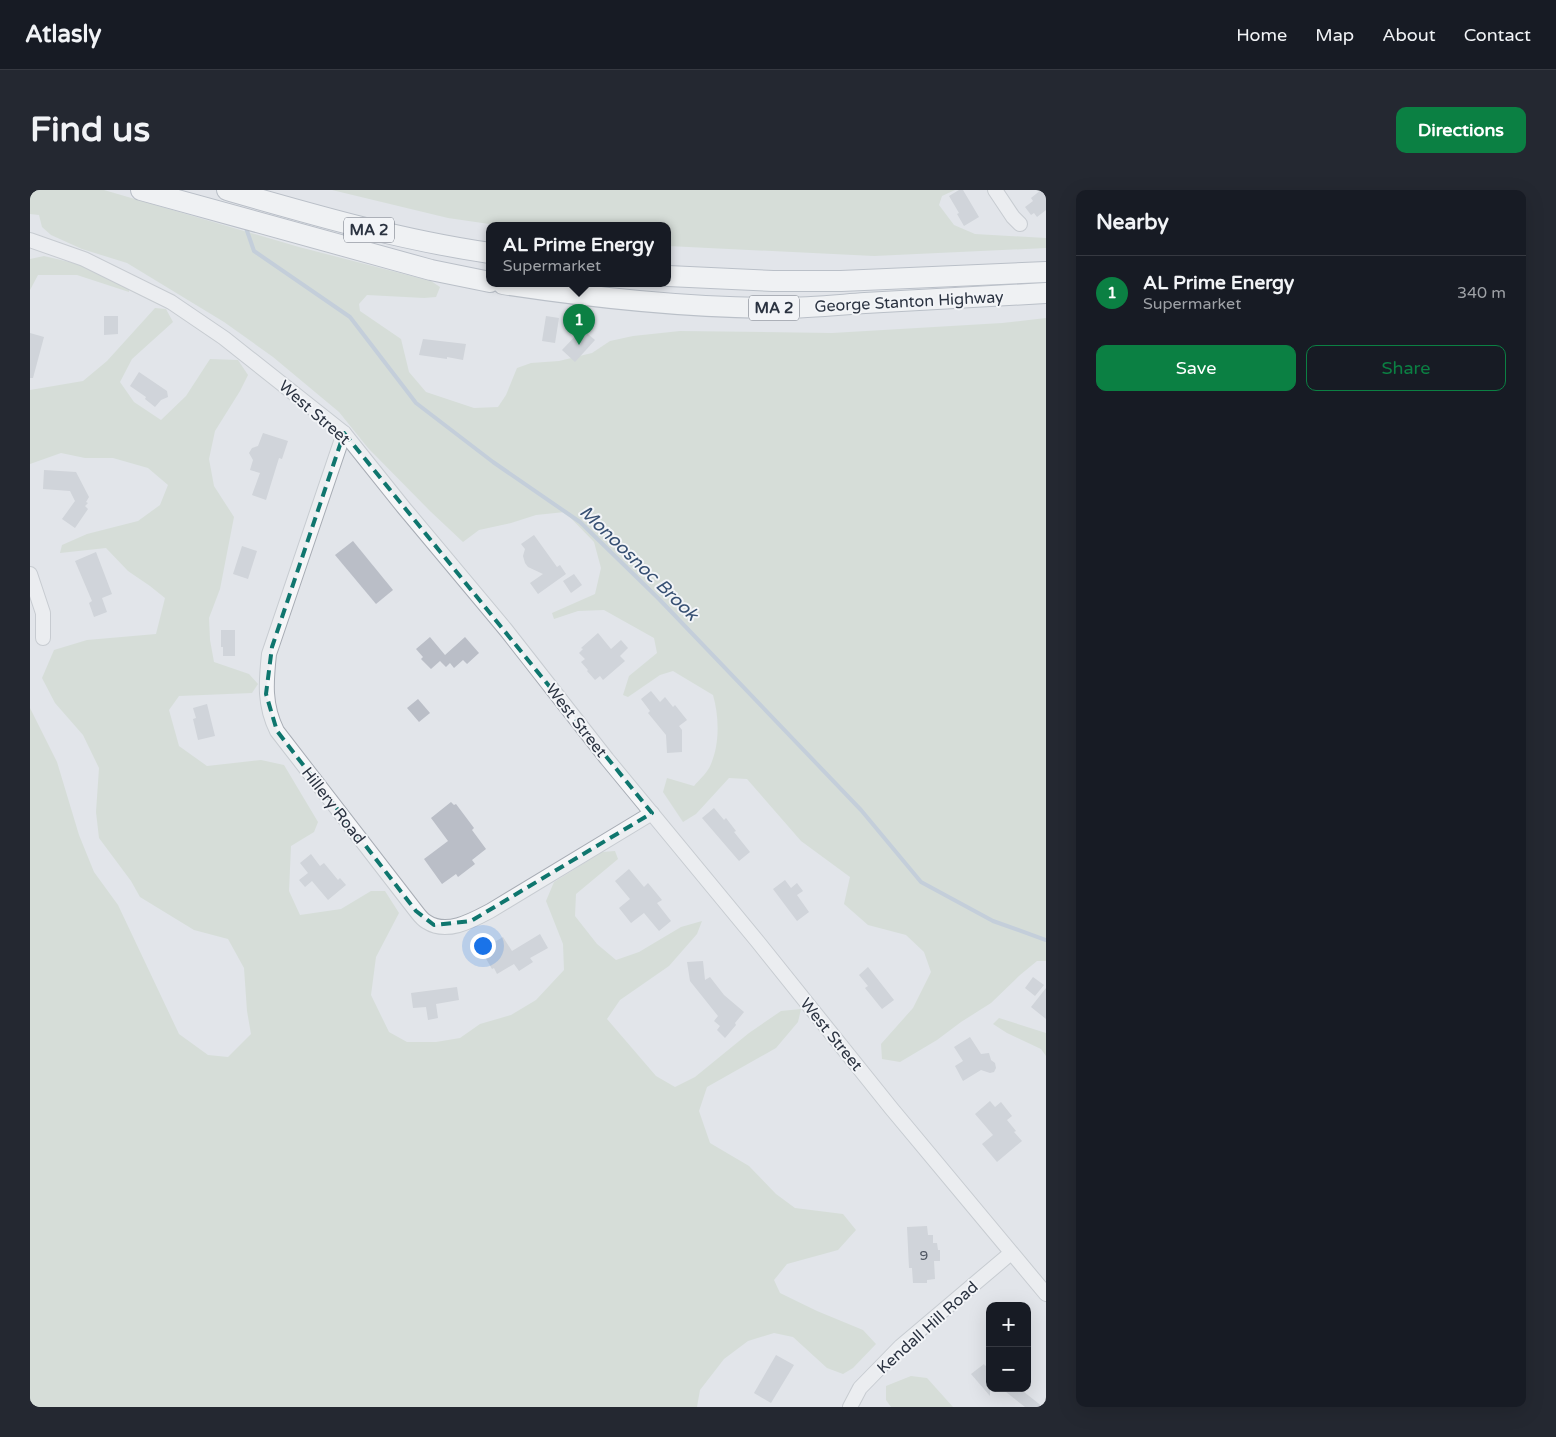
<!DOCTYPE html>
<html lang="en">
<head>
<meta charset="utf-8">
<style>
	:root { --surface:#171b24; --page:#242831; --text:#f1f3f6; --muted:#9ea1a6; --line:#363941; --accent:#0b8043 }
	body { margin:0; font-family:"Varela Round",sans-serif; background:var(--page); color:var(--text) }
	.controls { position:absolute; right:15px; bottom:15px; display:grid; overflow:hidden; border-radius:10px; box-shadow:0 5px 20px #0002 }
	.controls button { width:45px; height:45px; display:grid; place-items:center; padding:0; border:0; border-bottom:1px solid var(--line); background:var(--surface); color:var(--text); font:25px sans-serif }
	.you { position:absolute; left:452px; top:755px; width:18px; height:18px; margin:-12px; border:4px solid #fff; border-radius:50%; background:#1a73e8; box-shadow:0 0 0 8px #1a73e833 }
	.badge { display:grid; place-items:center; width:32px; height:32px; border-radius:50%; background:var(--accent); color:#fff; font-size:16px; font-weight:700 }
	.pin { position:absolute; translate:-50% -41px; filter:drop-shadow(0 1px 2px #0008) }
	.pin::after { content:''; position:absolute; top:26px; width:18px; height:15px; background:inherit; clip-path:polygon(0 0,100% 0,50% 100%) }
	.popup { position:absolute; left:456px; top:32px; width:185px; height:65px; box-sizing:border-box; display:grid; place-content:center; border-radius:10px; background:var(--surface); filter:drop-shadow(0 1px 4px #0005); font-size:16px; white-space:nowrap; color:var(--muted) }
	.popup b { font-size:19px; color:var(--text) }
	.popup::after { content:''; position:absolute; left:50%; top:100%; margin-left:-10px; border:10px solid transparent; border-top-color:var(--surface) }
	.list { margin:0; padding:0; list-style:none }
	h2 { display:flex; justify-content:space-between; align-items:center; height:65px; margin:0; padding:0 20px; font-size:21px }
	h2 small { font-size:16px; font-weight:400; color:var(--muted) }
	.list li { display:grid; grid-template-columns:32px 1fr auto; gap:15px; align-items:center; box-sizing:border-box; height:75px; padding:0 20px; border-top:1px solid var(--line) }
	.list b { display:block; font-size:19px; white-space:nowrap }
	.list p { margin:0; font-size:16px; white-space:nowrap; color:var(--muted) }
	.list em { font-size:16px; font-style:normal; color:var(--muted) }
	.actions { display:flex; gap:10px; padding:15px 20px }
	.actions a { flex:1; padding:11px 0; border:1px solid var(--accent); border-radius:10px; text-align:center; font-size:18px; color:var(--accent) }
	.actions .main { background:var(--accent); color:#fff }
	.map { position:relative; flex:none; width:1016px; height:1217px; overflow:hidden; border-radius:10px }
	header { display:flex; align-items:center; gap:30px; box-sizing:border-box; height:70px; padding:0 25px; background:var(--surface); border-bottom:1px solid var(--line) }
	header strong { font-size:24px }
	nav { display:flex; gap:28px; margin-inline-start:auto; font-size:18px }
	.intro { display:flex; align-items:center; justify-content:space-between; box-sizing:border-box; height:120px; padding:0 30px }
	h1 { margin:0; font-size:35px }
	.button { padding:12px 22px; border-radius:10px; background:var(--accent); color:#fff; font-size:18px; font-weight:700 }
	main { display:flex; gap:30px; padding:0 30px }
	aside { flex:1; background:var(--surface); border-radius:10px; box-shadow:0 5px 20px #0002 }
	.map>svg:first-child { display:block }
	.green { fill:#c7d3c4 }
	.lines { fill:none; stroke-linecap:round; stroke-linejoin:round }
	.stream { stroke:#9fb2c8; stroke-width:4 }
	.building { fill:#babec7 }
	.minor-casing { stroke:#a7acb4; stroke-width:16 }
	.highway-casing { stroke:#8a92a0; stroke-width:22 }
	.minor { stroke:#f5f6f8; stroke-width:14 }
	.highway { stroke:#fff; stroke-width:20 }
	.marked { fill:none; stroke:#0f766e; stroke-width:4; stroke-dasharray:10 6; stroke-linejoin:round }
	.labels { text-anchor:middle; stroke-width:4; stroke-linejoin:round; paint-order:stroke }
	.number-label { font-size:14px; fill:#4f5662 }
	.shield { fill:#f2f4f7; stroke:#676d78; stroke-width:1 }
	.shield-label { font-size:15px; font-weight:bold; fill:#2b3341 }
	.street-label { font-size:16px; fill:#2b3341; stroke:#f2f4f7 }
	.water-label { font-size:18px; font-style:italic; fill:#375073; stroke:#f2f4f7 }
</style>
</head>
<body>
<header>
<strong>Atlasly</strong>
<nav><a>Home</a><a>Map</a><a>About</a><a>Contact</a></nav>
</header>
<div class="intro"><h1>Find us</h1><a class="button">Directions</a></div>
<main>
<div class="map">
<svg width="1016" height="1217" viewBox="0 0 1016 1217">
	<rect width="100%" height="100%" fill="#e2e5ea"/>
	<g class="green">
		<path d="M0 0H74L269 57 401 91 410 97 406 107 394 108 337 105 329 114 330 121 371 149 379 182 396 202 444 218 468 217 476 205 487 178 501 173 529 171 562 163 580 151 603 146 650 141 802 143 972 133 1016 128V771H1007L990 785 961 813 931 832 907 850 870 872 852 869 851 854 883 818 901 782 894 762 876 745 838 735 814 714 820 687 771 651 717 589 699 588 666 624 653 632 633 602 637 588 664 596C670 589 678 582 681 574 690 553 689 526 683 505L643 481 630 485 598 507 593 505 599 486 627 463 624 448 574 420 548 421 524 429 522 423 565 404 571 378 564 352 535 322 506 325 481 333 449 340 433 352 400 321 338 258 309 222 243 167 194 132 97 73 52 59 21 45 12 37 9 25 0 24Z"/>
		<path d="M302 0H925L912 6 909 15 924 35 945 44 1016 48V58L844 66 638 56V36H473L418 28Z"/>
		<path d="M14 66 48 74 99 95V102L47 85H8L0 100V69Z"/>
		<path d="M125 118 136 119 143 132 102 169 90 192 104 212 131 230 156 206 180 169 208 170 218 185 210 201 185 241 179 269 184 296 204 327 190 399 179 428 180 450 184 472 219 484 228 494 222 503 149 506 139 520 149 556 177 576 231 570 254 575 288 632 284 642 261 656 259 701 270 725 311 719 341 701H355L369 723 346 767 341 805 359 842 377 852H406L430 848 450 834 481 825 506 810 534 780 533 754 516 711 524 692 572 662 585 661 588 669 546 704 545 726 567 754 586 770 609 762 651 737 672 731 667 744 639 776 590 810 577 829 626 886 645 897 665 887 719 843 751 821 771 819 768 832 746 858 677 897 669 921 680 953 719 976 746 1004 765 1018 813 1024 826 1040 808 1060 757 1074 744 1090 750 1103 787 1121 833 1140 846 1154 823 1178 813 1184 797 1178 763 1147 744 1143 718 1151 694 1169 670 1200 667 1217H0V518L27 572 49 645 64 682 88 715 149 844 178 865 198 867 221 844 217 821 214 778 198 749 164 740 110 707 101 691 69 648 66 622 69 578 53 545 25 513 12 488 24 460 57 450 126 444 135 408 120 396 98 381 76 358 30 363 32 355 57 344 108 331 130 315 138 295 118 278 83 268H55L31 263 0 274V200L53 191 77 171Z"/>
		<path d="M969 828 1016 843V866L1011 859 977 843 963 834Z"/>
		<path d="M881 1186 897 1188 923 1217H861L856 1210V1196Z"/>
	</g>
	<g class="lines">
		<path class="stream" d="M215 35 224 61 320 127 386 213 463 272 550 332 629 409 831 620 891 692 963 731 1016 750"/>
	</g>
	<g class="building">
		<path d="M929 0H933L949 27 934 36 927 24 929 23 919 6Z"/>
		<path d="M1011 0H1016V20L1007 27 1004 23 1001 25 995 17 1003 11 1001 8Z"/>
		<path d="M74 126H88V144L74 145Z"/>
		<path d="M516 126 529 128 525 153 512 151Z"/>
		<path d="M552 139 565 150 545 172 532 160Z"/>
		<path d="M0 143 14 147 3 188H0Z"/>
		<path d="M393 149 436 154 433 170 417 167V169L389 165Z"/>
		<path d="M109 182 137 201 138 207 131 210 125 217 115 209 116 207 100 196Z"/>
		<path d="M233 243 258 251 252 269 249 268 236 310 222 305 230 283 220 280 223 270 219 263 222 258 228 256Z"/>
		<path d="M14 280 46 282 59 307 56 312 58 313 55 316 58 319 45 338 32 329 45 311 40 301 13 299Z"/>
		<path d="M504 345 527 377 530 375 536 384 508 404 500 393 513 384 498 377 495 373 493 366 495 359 491 354Z"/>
		<path d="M323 351 363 400 346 414 305 365Z"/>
		<path d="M212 356 227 361 218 389 203 384Z"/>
		<path d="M66 362 82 404 72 408 77 422 64 427 59 413 62 411 45 371Z"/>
		<path d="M544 384 552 395 541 403 533 391Z"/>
		<path d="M191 440H205V466H193V457H191Z"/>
		<path d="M568 443 581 459 591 450 598 458 590 466 595 471 573 490 570 486 565 490 557 481 558 480 551 472 555 469 549 463 553 459 551 458Z"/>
		<path d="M400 447 415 465 435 447 449 463 437 474 433 470 424 478 420 473 416 477 410 471 401 479 391 469 393 467 386 459Z"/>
		<path d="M621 501 630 512 635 507 643 517 645 515 657 530 649 536 652 540V562L637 563 636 545 618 523 620 521 611 509Z"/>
		<path d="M388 509 400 523 389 532 377 518Z"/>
		<path d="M177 514 185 546 168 550 163 529 166 528 163 518Z"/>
		<path d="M421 612 424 615 426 614 444 638 442 640 456 659 442 670 445 674 428 687 426 684 412 694 394 669 418 651 401 628Z"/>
		<path d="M684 618 694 630 696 628 706 641 704 642 720 662 709 671 672 628Z"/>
		<path d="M281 664 290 676 294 673 308 690 310 688 316 695 298 710 282 691 275 697 269 690 278 683 270 673Z"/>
		<path d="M599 679 614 697 618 693 632 710 627 713 641 731 629 741 614 723 601 733 589 718 600 709 585 691Z"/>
		<path d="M755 690 761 698 767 693 773 701 767 705 779 722 767 731 743 699Z"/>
		<path d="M510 744 518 758 500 768 503 772 489 781 484 774 467 784 464 778 462 779 451 760 473 747 482 761Z"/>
		<path d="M673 771 675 790 680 787 694 805 714 822 705 833 706 835 695 848 687 840 690 836 684 831 688 826 660 791 657 772Z"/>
		<path d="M838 777 864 810 852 819 835 798 838 796 829 785Z"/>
		<path d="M1003 787 1014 795 1005 806 995 798Z"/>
		<path d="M427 797 429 810 406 814 408 828 398 830 396 817 383 818 381 803Z"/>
		<path d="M1016 798V829L1001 817Z"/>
		<path d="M940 847 951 864 959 863 961 870 965 873 966 878 964 882 960 883 951 880 933 891 925 876 933 871 924 857Z"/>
		<path d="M960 911 965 917 971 912 982 926 977 930 986 941 984 942 992 951 967 972 952 954 963 945 945 924Z"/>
		<path d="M897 1036 898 1045H903V1053H907L908 1060H910V1071H904L905 1089 897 1090V1093H883L882 1078H879L877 1037Z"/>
		<path d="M746 1165 764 1175 741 1213 724 1203Z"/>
		<path d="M960 1172V1206L941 1184 954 1174 955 1176Z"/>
		<path d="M971 1198H989L1013 1217H995Z"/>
	</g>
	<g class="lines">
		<defs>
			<g id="minor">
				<path d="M965 0 983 27 990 34"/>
				<path d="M0 50 54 69 141 112 194 148 314 243 374 318 476 440 577 569 728 752 861 918 1016 1104"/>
				<path d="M314 243 239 464C236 492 234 515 247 541L386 721C389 725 393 730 397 732 417 745 443 730 460 721L622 623"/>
				<path d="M0 384 13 423V448"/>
				<path d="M820 1217 830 1198 871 1156 981 1063"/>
			</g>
			<g id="highway">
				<path d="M111 0 401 80 460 92"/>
				<path d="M197 0C284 25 370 50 460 63"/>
				<path d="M638 86 743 91H811L1016 82"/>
				<path d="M473 94C565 108 658 118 751 118 779 118 807 115 835 113 895 110 955 106 1016 103"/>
			</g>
		</defs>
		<use href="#minor" class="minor-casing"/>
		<use href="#highway" class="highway-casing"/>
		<use href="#minor" class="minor"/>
		<use href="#highway" class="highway"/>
	</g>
	<path d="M0 0H1016V1217H0ZM314 243 622 623 441 731 404 735 386 721 247 541 236 504 242 457Z" fill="#e2e5ea" fill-opacity=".55" fill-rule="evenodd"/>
	<path class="marked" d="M314 243 622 623 441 731 404 735 386 721 247 541 236 504 242 457Z"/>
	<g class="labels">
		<g class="number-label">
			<text x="894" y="1070">9</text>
		</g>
		<g class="shield">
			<rect x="314" y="27.5" width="50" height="25" rx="4"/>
			<rect x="719" y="105.5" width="50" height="25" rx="4"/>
		</g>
		<g class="shield-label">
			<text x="339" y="45">MA 2</text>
			<text x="744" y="123">MA 2</text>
		</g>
		<g class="street-label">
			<text transform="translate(879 111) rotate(-3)" y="6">George Stanton Highway</text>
			<text transform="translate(285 222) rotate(41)" y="6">West Street</text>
			<text transform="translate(547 530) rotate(52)" y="6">West Street</text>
			<text transform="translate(304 615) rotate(52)" y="6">Hillery Road</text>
			<text transform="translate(802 844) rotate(51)" y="6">West Street</text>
			<text transform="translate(897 1137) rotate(-42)" y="6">Kendall Hill Road</text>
		</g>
		<g class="water-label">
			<text transform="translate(609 373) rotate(44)" y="6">Monoosnoc Brook</text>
		</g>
	</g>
</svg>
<div class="controls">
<button>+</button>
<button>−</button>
</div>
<div class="you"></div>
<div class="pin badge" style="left:549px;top:155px">1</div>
<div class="popup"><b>AL Prime Energy</b>Supermarket</div>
</div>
<aside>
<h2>Nearby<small></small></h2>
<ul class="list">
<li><span class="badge">1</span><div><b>AL Prime Energy</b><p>Supermarket</p></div><em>340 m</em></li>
</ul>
<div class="actions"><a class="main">Save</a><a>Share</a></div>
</aside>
</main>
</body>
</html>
